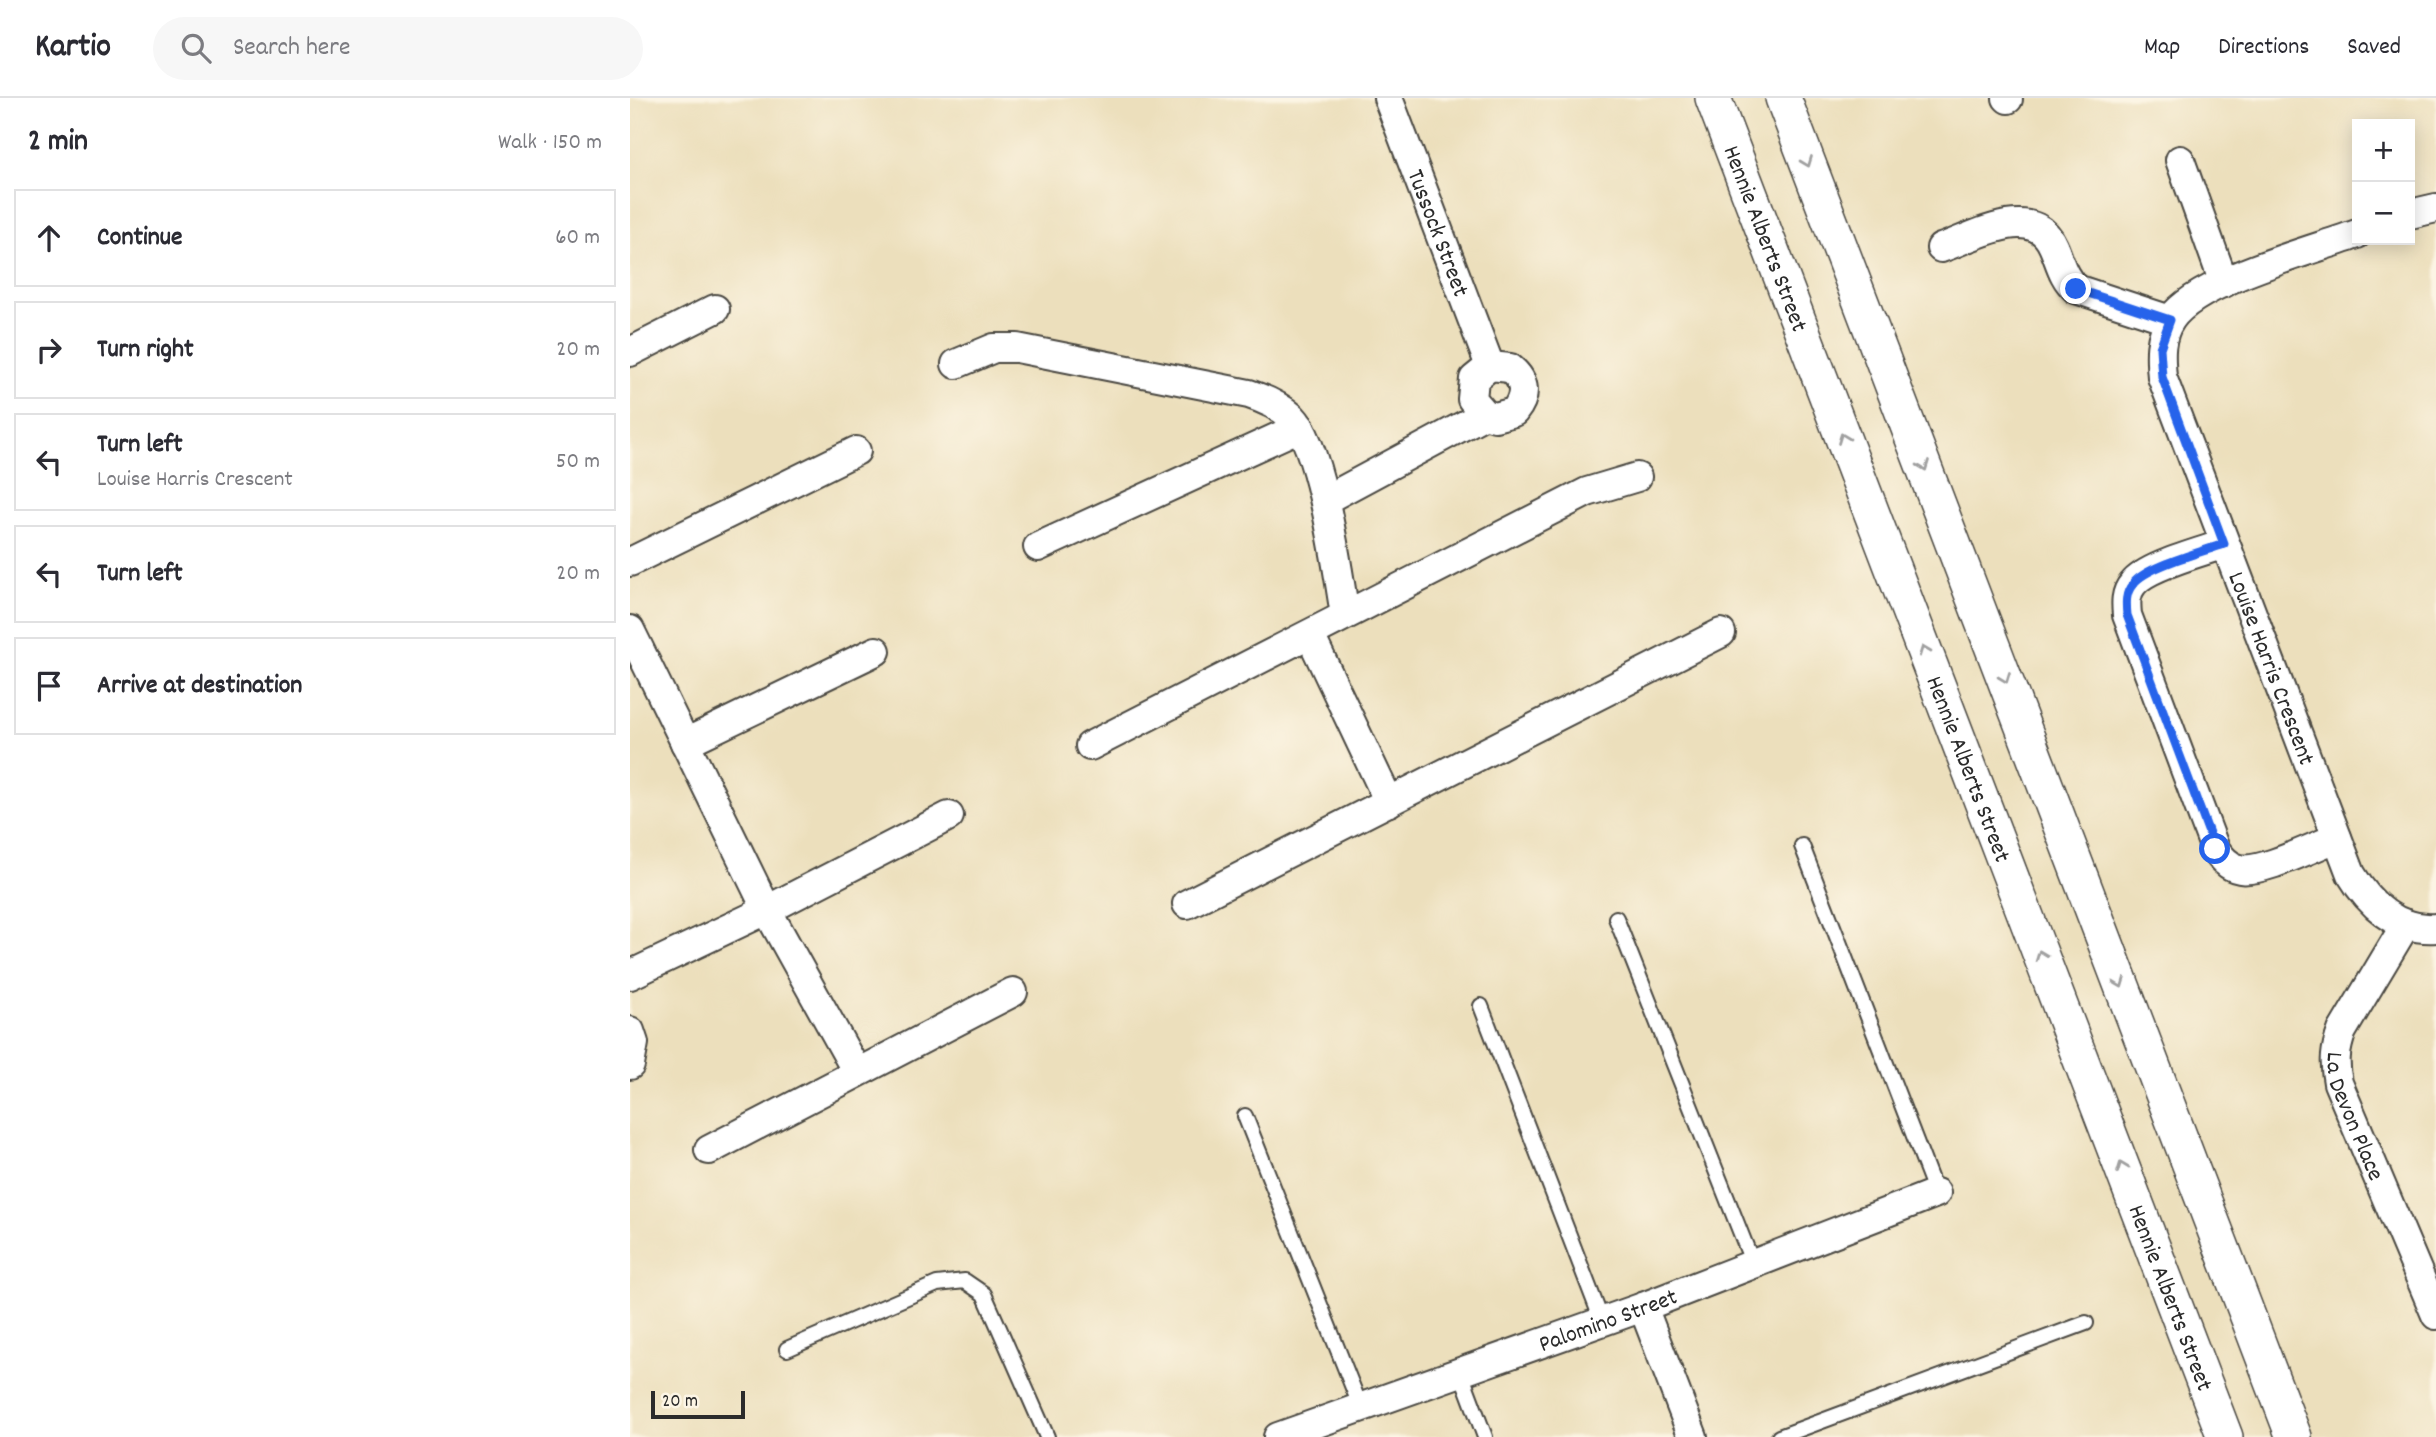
<!DOCTYPE html>
<html lang="en">
<head>
<meta charset="utf-8">
<style>
	:root { --surface:#fff; --page:#f7f7f7; --text:#2b2b33; --muted:#7c7c81; --line:#e1e1e2 }
	body { margin:0; font-family:Dekko,sans-serif; background:var(--page); color:var(--text) }
	.controls { position:absolute; right:21px; top:21px; display:grid; overflow:hidden; border-radius:0px; box-shadow:0 4px 18px #0003 }
	.controls button { width:63px; height:63px; display:grid; place-items:center; padding:0; border:0; border-bottom:2px solid var(--line); background:var(--surface); color:var(--text); font:35px sans-serif }
	.scale { position:absolute; left:21px; bottom:18px; width:94px; box-sizing:border-box; padding-left:7px; border:4px solid #2b2b2b; border-top:0; font-size:19px; line-height:24px; white-space:nowrap; color:#2b2b2b; -webkit-text-stroke:5px #fcf5e5; paint-order:stroke }
	.stop { position:absolute; width:21px; height:21px; margin:-16px; border:5px solid #2563eb; border-radius:50%; background:#fff }
	.stop.end { background:#2563eb; border-color:#fff; box-shadow:0 2px 7px #0008 }
	.list { margin:0; padding:0; list-style:none }
	h2 { display:flex; justify-content:space-between; align-items:center; height:91px; margin:0; padding:0 28px; font-size:30px }
	h2 small { font-size:23px; font-weight:400; color:var(--muted) }
	.list li { display:grid; grid-template-columns:46px 1fr auto; gap:21px; align-items:center; box-sizing:border-box; height:98px; margin:0 14px 14px; padding:0 14px; border:2px solid var(--line); border-radius:0px }
	.list b { display:block; font-size:26px; white-space:nowrap }
	.list p { margin:0; font-size:23px; white-space:nowrap; color:var(--muted) }
	.list em { font-size:23px; font-style:normal; color:var(--muted) }
	.icon { flex:none; width:38px; height:38px; fill:none; stroke:currentColor; stroke-width:2; stroke-linecap:round; stroke-linejoin:round }
	.map { position:relative; flex:none; width:1806px; height:1339px; overflow:hidden }
	header { display:flex; align-items:center; gap:42px; box-sizing:border-box; height:98px; padding:0 35px; background:var(--surface); border-bottom:2px solid var(--line) }
	header strong { font-size:33px }
	nav { display:flex; gap:38px; margin-inline-start:auto; font-size:24px }
	.search { width:490px; height:63px; background:var(--page); display:flex; align-items:center; gap:18px; box-sizing:border-box; padding:0 24px; border-radius:38px; color:var(--muted); font-size:26px }
	main { display:flex }
	aside { flex:1; background:var(--surface) }
	.map>svg:first-child { display:block }
	.lines { fill:none; stroke-linecap:round; stroke-linejoin:round }
	.service-casing { stroke:#484641; stroke-width:18 }
	.minor-casing { stroke:#484641; stroke-width:32 }
	.tertiary-casing { stroke:#484641; stroke-width:38 }
	.service { stroke:#fff; stroke-width:14 }
	.minor { stroke:#fff; stroke-width:28 }
	.tertiary { stroke:#fff; stroke-width:35 }
	.oneway { stroke:#a0a0a0 }
	.route { stroke:#2563eb; stroke-width:9 }
	.labels { text-anchor:middle; stroke-width:6; stroke-linejoin:round; paint-order:stroke }
	.street-label { font-size:24px; fill:#2b2b2b; stroke:#fcf5e5 }
</style>
</head>
<body>
<header>
<strong>Kartio</strong>
<div class="search"><svg class="icon" aria-label="search" viewBox="0 0 24 24"><circle cx="10" cy="10" r="6"/><path d="M15 15l6 6"/></svg>Search here</div>
<nav><a>Map</a><a>Directions</a><a>Saved</a></nav>
</header>
<main>
<aside>
<h2>2 min<small>Walk · 150 m</small></h2>
<ul class="list">
<li><svg class="icon" aria-label="ahead" viewBox="0 0 24 24"><path d="M12 20V5M6 11l6-6 6 6"/></svg><div><b>Continue</b></div><em>60 m</em></li>
<li><svg class="icon" aria-label="right" viewBox="0 0 24 24"><path d="M7 20v-9h11M14 6l5 5-5 5"/></svg><div><b>Turn right</b></div><em>20 m</em></li>
<li><svg class="icon" aria-label="left" viewBox="0 0 24 24"><path d="M17 20v-9H6M10 6l-5 5 5 5"/></svg><div><b>Turn left</b><p>Louise Harris Crescent</p></div><em>50 m</em></li>
<li><svg class="icon" aria-label="left" viewBox="0 0 24 24"><path d="M17 20v-9H6M10 6l-5 5 5 5"/></svg><div><b>Turn left</b></div><em>20 m</em></li>
<li><svg class="icon" aria-label="arrive" viewBox="0 0 24 24"><path d="M6 21V4h12l-3 4 3 4H6"/></svg><div><b>Arrive at destination</b></div></li>
</ul>
</aside>
<div class="map">
<svg width="1806" height="1339" viewBox="0 0 1806 1339">
	<rect width="100%" height="100%" fill="#fcf5e5"/>
	<filter id="ink" filterUnits="userSpaceOnUse"><feTurbulence type="fractalNoise" baseFrequency=".0143" numOctaves="2"/><feDisplacementMap in="SourceGraphic" scale="14" xChannelSelector="R" yChannelSelector="G"/><feConvolveMatrix kernelMatrix="1 2 1 2 8 2 1 2 1" color-interpolation-filters="sRGB"/></filter>
	<filter id="wash" filterUnits="userSpaceOnUse"><feTurbulence type="fractalNoise" baseFrequency=".00686" numOctaves="4" result="noise"/><feDisplacementMap in="SourceGraphic" scale="28" xChannelSelector="R" yChannelSelector="G"/><feGaussianBlur stdDeviation="1.57" result="paint"/><feColorMatrix in="noise" values="0 0 0 0 0 0 0 0 0 0 0 0 0 0 0 0 0 1.4 0 .05"/><feComposite in="paint" operator="in"/></filter>
	<g filter="url(#wash)">
		<rect width="100%" height="100%" fill="#ecdfbc"/>
	</g>
	<g filter="url(#ink)">
		<g class="lines">
			<defs>
				<g id="service">
					<path d="M1172 748 1306 1095"/>
					<path d="M986 820 1123 1166"/>
					<path d="M851 908 972 1223"/>
					<path d="M615 1018 731 1310"/>
					<path d="M157 1251 307 1186 335 1183 354 1196 417 1339"/>
					<path d="M831 1275 855 1339"/>
					<path d="M1149 1339 1456 1225"/>
				</g>
				<g id="minor">
					<path id="s1" d="M758 0 860 268"/>
					<path d="M1377 0 1378 1"/>
					<path d="M1550 62 1594 185"/>
					<path d="M1780 116 1806 110"/>
					<path id="s2" d="M1727 136C1681 153 1568 182 1541 221 1529 239 1530 258 1532 279L1721 776C1739 806 1767 833 1806 830"/>
					<path d="M1311 150C1344 139 1403 103 1423 148 1430 163 1432 179 1446 191L1540 222"/>
					<path d="M0 254 85 211"/>
					<path d="M326 266 364 250H387L619 296C634 301 650 308 662 319 691 348 708 474 715 517"/>
					<path d="M695 402 855 316 865 319 884 314C897 298 896 283 880 270L860 268 844 281 842 301 855 316"/>
					<path d="M1594 446C1572 454 1516 468 1503 486 1495 495 1496 506 1497 517L1585 751C1591 760 1598 769 1610 771 1633 775 1684 748 1707 740"/>
					<path d="M408 449 670 329"/>
					<path d="M0 464 226 353"/>
					<path d="M0 532 137 812 227 974"/>
					<path d="M680 537 759 704"/>
					<path d="M55 645 246 553"/>
					<path d="M460 648 957 394 1007 379"/>
					<path d="M557 806 1091 535"/>
					<path id="s3" d="M1776 826 1712 933C1705 952 1704 965 1708 985L1806 1217"/>
					<path d="M0 877 137 812 319 718"/>
					<path d="M0 933 4 945 0 967"/>
					<path d="M79 1052 383 894"/>
					<path d="M1013 1209 1063 1339"/>
					<path id="s4" d="M648 1339 1013 1209 1306 1095"/>
				</g>
				<g id="tertiary">
					<path id="s5" d="M1083 0 1595 1339"/>
					<path d="M1153 0 1664 1339"/>
				</g>
			</defs>
			<use href="#service" class="service-casing"/>
			<use href="#minor" class="minor-casing"/>
			<use href="#tertiary" class="tertiary-casing"/>
			<use href="#service" class="service"/>
			<use href="#minor" class="minor"/>
			<use href="#tertiary" class="tertiary"/>
		</g>
		<defs><path id="oneway-chevron" d="M-2-3.5L2.5 0L-2 3.5" fill="none" stroke-width="1.6" stroke-linecap="round" stroke-linejoin="round" transform="scale(1.75)"/></defs>
		<g class="oneway">
			<use href="#oneway-chevron" transform="translate(1177 64) rotate(69)"/>
			<use href="#oneway-chevron" transform="translate(1213 340) rotate(-111)"/>
			<use href="#oneway-chevron" transform="translate(1294 368) rotate(69)"/>
			<use href="#oneway-chevron" transform="translate(1294 553) rotate(-111)"/>
			<use href="#oneway-chevron" transform="translate(1375 580) rotate(69)"/>
			<use href="#oneway-chevron" transform="translate(1411 857) rotate(-111)"/>
			<use href="#oneway-chevron" transform="translate(1490 885) rotate(69)"/>
			<use href="#oneway-chevron" transform="translate(1492 1069) rotate(-111)"/>
		</g>
	</g>
	<g class="lines" filter="url(#ink)">
		<path class="route" d="M1446 191 1540 222 1530 250 1532 279 1594 446C1573 454 1516 468 1503 486 1495 495 1496 506 1497 517L1585 751"/>
	</g>
	<g class="labels">
		<g class="street-label">
			<text dy="8" stroke="none"><textPath href="#s1" startOffset="144">Tussock Street</textPath></text>
			<text dy="8" stroke="none"><textPath href="#s5" startOffset="150">Hennie Alberts Street</textPath></text>
			<text dy="8" stroke="none"><textPath href="#s2" startOffset="578">Louise Harris Crescent</textPath></text>
			<text dy="8" stroke="none"><textPath href="#s5" startOffset="718">Hennie Alberts Street</textPath></text>
			<text dy="8" stroke="none"><textPath href="#s3" startOffset="214">La Devon Place</textPath></text>
			<text dy="8" stroke="none"><textPath href="#s5" startOffset="1284">Hennie Alberts Street</textPath></text>
			<text dy="8" stroke="none"><textPath href="#s4" startOffset="350">Palomino Street</textPath></text>
		</g>
	</g>
</svg>
<div class="controls">
<button>+</button>
<button>−</button>
</div>
<div class="scale">20 m</div>
<div class="stop" style="left:1585px;top:751px"></div>
<div class="stop end" style="left:1446px;top:191px"></div>
</div>
</main>
</body>
</html>
